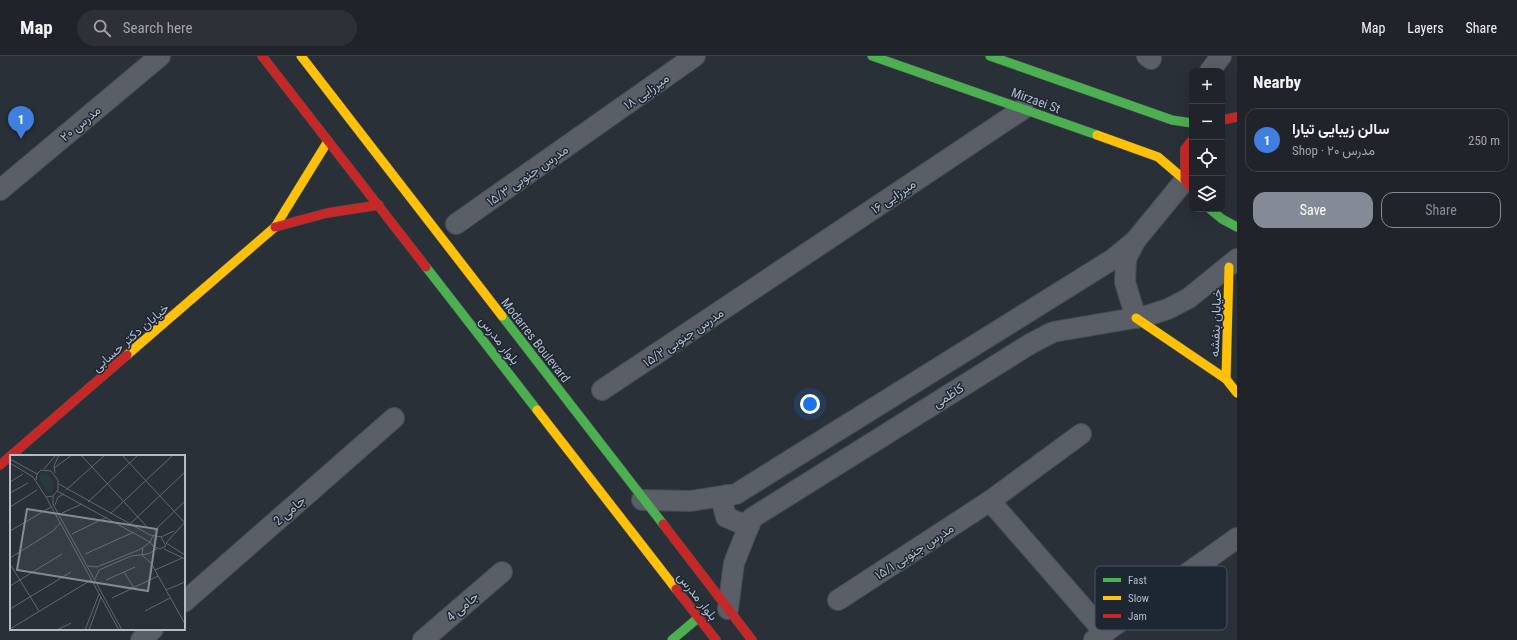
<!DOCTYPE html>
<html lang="en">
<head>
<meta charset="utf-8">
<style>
	:root { --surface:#20242a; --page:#2d3036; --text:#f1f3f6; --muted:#a2a4a8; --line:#3d4147; --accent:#848b96 }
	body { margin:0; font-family:"Roboto Condensed",Vazirmatn,sans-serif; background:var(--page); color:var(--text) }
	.controls { position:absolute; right:12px; top:12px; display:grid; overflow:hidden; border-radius:8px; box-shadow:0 4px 16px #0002 }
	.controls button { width:36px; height:36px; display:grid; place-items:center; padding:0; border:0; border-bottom:1px solid var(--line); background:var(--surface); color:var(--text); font:20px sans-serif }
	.you { position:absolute; left:810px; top:348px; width:14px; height:14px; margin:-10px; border:3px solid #fff; border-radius:50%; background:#1a73e8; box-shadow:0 0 0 6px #1a73e833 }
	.badge { display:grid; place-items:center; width:26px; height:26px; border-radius:50%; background:var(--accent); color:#fff; font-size:13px; font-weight:700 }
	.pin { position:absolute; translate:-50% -33px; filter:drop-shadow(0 1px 2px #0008) }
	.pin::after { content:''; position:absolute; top:21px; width:14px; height:12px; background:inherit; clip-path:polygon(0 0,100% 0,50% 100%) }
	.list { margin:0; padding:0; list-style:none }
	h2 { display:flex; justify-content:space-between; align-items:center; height:52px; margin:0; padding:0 16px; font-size:17px }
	h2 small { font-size:13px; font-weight:400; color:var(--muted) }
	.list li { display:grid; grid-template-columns:26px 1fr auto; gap:12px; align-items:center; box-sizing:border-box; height:64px; margin:0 8px 8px; padding:0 8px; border:1px solid var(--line); border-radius:12px }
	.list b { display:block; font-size:15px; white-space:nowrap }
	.list p { margin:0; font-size:13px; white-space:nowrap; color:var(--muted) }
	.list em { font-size:13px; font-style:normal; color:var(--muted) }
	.actions { display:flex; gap:8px; padding:12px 16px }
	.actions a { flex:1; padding:9px 0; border:1px solid var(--accent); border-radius:12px; text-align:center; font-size:14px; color:var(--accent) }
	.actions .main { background:var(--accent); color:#fff }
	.icon { flex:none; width:22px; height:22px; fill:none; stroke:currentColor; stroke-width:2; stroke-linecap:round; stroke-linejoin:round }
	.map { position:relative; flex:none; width:1237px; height:584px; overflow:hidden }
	header { display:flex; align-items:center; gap:24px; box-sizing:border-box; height:56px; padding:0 20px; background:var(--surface); border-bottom:1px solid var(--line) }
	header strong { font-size:19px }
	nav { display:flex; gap:22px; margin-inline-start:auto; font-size:14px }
	.search { width:280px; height:36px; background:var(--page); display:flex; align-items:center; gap:10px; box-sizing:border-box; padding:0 14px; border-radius:22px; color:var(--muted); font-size:15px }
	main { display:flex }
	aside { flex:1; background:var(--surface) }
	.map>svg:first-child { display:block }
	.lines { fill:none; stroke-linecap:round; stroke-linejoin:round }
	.street-casing { stroke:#484c53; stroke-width:22 }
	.fast-casing { stroke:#484c53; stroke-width:10 }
	.slow-casing { stroke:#484c53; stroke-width:10 }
	.jam-casing { stroke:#484c53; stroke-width:10 }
	.street { stroke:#5a5e66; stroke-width:20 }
	.fast { stroke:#4caf50; stroke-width:9 }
	.slow { stroke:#ffc107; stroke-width:9 }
	.jam { stroke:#c62828; stroke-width:9 }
	.labels { text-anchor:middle; stroke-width:3; stroke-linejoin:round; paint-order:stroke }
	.street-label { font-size:13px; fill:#b4bcc9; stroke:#1d2633 }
	.inset-road { fill:none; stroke:#616872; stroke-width:1 }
	.view { fill:#848b96; fill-opacity:0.15; stroke:#848b96; stroke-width:2 }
	.inset-edge { fill:none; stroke:#b4bcc9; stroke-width:2 }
	.key { fill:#1d2633; stroke:#4a5360; stroke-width:1 }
	.key-label { font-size:11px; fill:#b4bcc9 }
</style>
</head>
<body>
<header>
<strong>Map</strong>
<div class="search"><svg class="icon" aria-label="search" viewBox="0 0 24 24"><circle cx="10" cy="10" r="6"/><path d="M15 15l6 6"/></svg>Search here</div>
<nav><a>Map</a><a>Layers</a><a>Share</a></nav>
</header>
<main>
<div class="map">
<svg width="1237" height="584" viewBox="0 0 1237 584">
	<rect width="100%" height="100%" fill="#2a3038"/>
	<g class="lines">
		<defs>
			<g id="street">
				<path d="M1147 0 1151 3"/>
				<path d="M1210 15 1221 0"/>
				<path d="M0 134 160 0"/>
				<path d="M456 168 695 0"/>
				<path d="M1135 185 1126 203 1125 226 1136 262"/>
				<path d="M602 334 1023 53"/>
				<path d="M1081 378 990 445 1105 577"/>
				<path d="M727 439 723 449 726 461 740 467 750 468"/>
				<path d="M642 444 690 445 736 438 1113 203 1135 185 1185 124"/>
				<path d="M838 544 990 445"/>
				<path d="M184 546 394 362"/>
				<path d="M728 553 734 507 752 462 1030 288 1053 276 1146 260 1168 253 1189 242 1237 203"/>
				<path d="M141 584 153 573"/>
				<path d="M423 584 502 516"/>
				<path d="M1094 584 1237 482"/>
			</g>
			<g id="fast">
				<path d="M872 0 1097 79"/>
				<path d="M990 0 1172 64 1192 67"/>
				<path d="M1210 153 1222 163 1237 171"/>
				<path d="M426 211 537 354"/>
				<path d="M502 260 663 468"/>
				<path d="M672 584 698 562"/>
			</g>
			<g id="slow">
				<path d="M301 0 502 260"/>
				<path d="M1097 79 1158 101 1185 124"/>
				<path d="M1136 262 1226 323 1237 337"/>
				<path d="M127 299 275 171 328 85"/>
				<path d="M1226 323 1229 211"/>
				<path d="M537 354 676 533"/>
			</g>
			<g id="jam">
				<path d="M262 0 426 211"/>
				<path d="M1222 64 1237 61"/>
				<path d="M1191 131 1185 124V93L1192 84"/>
				<path d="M275 171 327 157 379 149"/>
				<path d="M0 409 127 299"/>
				<path d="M663 468 752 584"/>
				<path d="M676 533 716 584"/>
			</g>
		</defs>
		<use href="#street" class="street-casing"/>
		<use href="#fast" class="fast-casing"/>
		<use href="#slow" class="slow-casing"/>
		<use href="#jam" class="jam-casing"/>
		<use href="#street" class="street"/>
		<use href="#fast" class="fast"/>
		<use href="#slow" class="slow"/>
		<use href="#jam" class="jam"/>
	</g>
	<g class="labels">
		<g class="street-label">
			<text transform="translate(646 35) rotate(-35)" y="5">میرزایی ۱۸</text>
			<text transform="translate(1036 44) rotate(20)" y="5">Mirzaei St</text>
			<text transform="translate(80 67) rotate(-40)" y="5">مدرس ۲۰</text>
			<text transform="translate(527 119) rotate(-35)" y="5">مدرس جنوبی ۱۵/۳</text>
			<text transform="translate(893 140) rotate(-34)" y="5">میرزایی ۱۶</text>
			<text transform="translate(1215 267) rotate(-88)" y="5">خیابان بنفشه</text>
			<text transform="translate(130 281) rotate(-41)" y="5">خیابان دکتر حسابی</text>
			<text transform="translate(683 281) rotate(-34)" y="5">مدرس جنوبی ۱۵/۲</text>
			<text transform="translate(500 284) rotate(52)" y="5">بلوار مدرس</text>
			<text transform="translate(536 284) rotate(52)" y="5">Modarres Boulevard</text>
			<text transform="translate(948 339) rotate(-32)" y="5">کاظمی</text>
			<text transform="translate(289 454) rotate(-41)" y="5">جامی 2</text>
			<text transform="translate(914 495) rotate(-33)" y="5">مدرس جنوبی ۱۵/۱</text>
			<text transform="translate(698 540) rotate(52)" y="5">بلوار مدرس</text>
			<text transform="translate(462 550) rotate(-41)" y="5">جامی 4</text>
		</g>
	</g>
	<g transform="translate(10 399)">
		<rect width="175" height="175" fill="#2a3038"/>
		<path d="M35 18 39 20 44 30 42 37H37L30 26 29 21Z" fill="#273a3e"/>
		<path class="inset-road" d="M71 0 138 73M112 0 175 68M0 4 27 19M0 8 23 22 36 42 43 41 48 35V25L41 16 31 15 27 19 26 25M44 13 62 0M34 14 46 0M45 18 44 11 49 0M0 27 13 19M49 29 140 80 151 82 156 91 150 94 143 91 140 87 143 81M56 35 95 0M47 36 140 87 131 94 87 112 78 111M0 38 18 28M43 41V49L112 175M36 42 109 175M78 47 128 0M45 50 48 42 54 39M0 52 27 35M52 58 72 49M100 59 163 0M175 67 156 88 175 100M120 69 175 17M0 76 41 52M144 76 175 46M62 79 97 62M151 82 164 76M133 93 132 100 141 108 175 169M154 94 175 104M75 99 124 77M0 103 43 76 50 68M0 109 29 156M145 115 172 103M85 124 89 115 121 101 138 99 147 94M96 125 114 117M0 131 52 99M124 133 114 117 125 112M156 135 175 127M102 143 148 121M0 154 61 117M135 156 160 143M0 174 81 125M47 175 61 168M75 175 89 139M79 175 91 142"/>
		<path class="view" d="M17 54 147 74 138 136 7 115Z"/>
		<rect width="175" height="175" class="inset-edge"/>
	</g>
	<rect x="1095" y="510" width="132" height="64" rx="6" class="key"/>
	<rect x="1103" y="522" width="18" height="4" fill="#4caf50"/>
	<rect x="1103" y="540" width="18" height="4" fill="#ffc107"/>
	<rect x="1103" y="558" width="18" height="4" fill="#c62828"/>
	<g class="key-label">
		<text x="1128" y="528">Fast</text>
		<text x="1128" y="546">Slow</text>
		<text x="1128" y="564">Jam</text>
	</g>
</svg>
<div class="controls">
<button>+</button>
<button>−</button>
<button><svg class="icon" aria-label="locate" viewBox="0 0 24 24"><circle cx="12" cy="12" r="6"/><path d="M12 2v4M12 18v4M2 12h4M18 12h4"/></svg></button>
<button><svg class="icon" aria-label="layers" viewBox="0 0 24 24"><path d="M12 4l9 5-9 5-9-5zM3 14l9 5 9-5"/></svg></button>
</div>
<div class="you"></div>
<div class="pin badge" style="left:21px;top:83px;background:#3f7fe0">1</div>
</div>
<aside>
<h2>Nearby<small></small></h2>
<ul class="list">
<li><span class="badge" style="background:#3f7fe0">1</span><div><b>سالن زیبایی تیارا</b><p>Shop · مدرس ۲۰</p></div><em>250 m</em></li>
</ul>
<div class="actions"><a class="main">Save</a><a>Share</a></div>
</aside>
</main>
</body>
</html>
